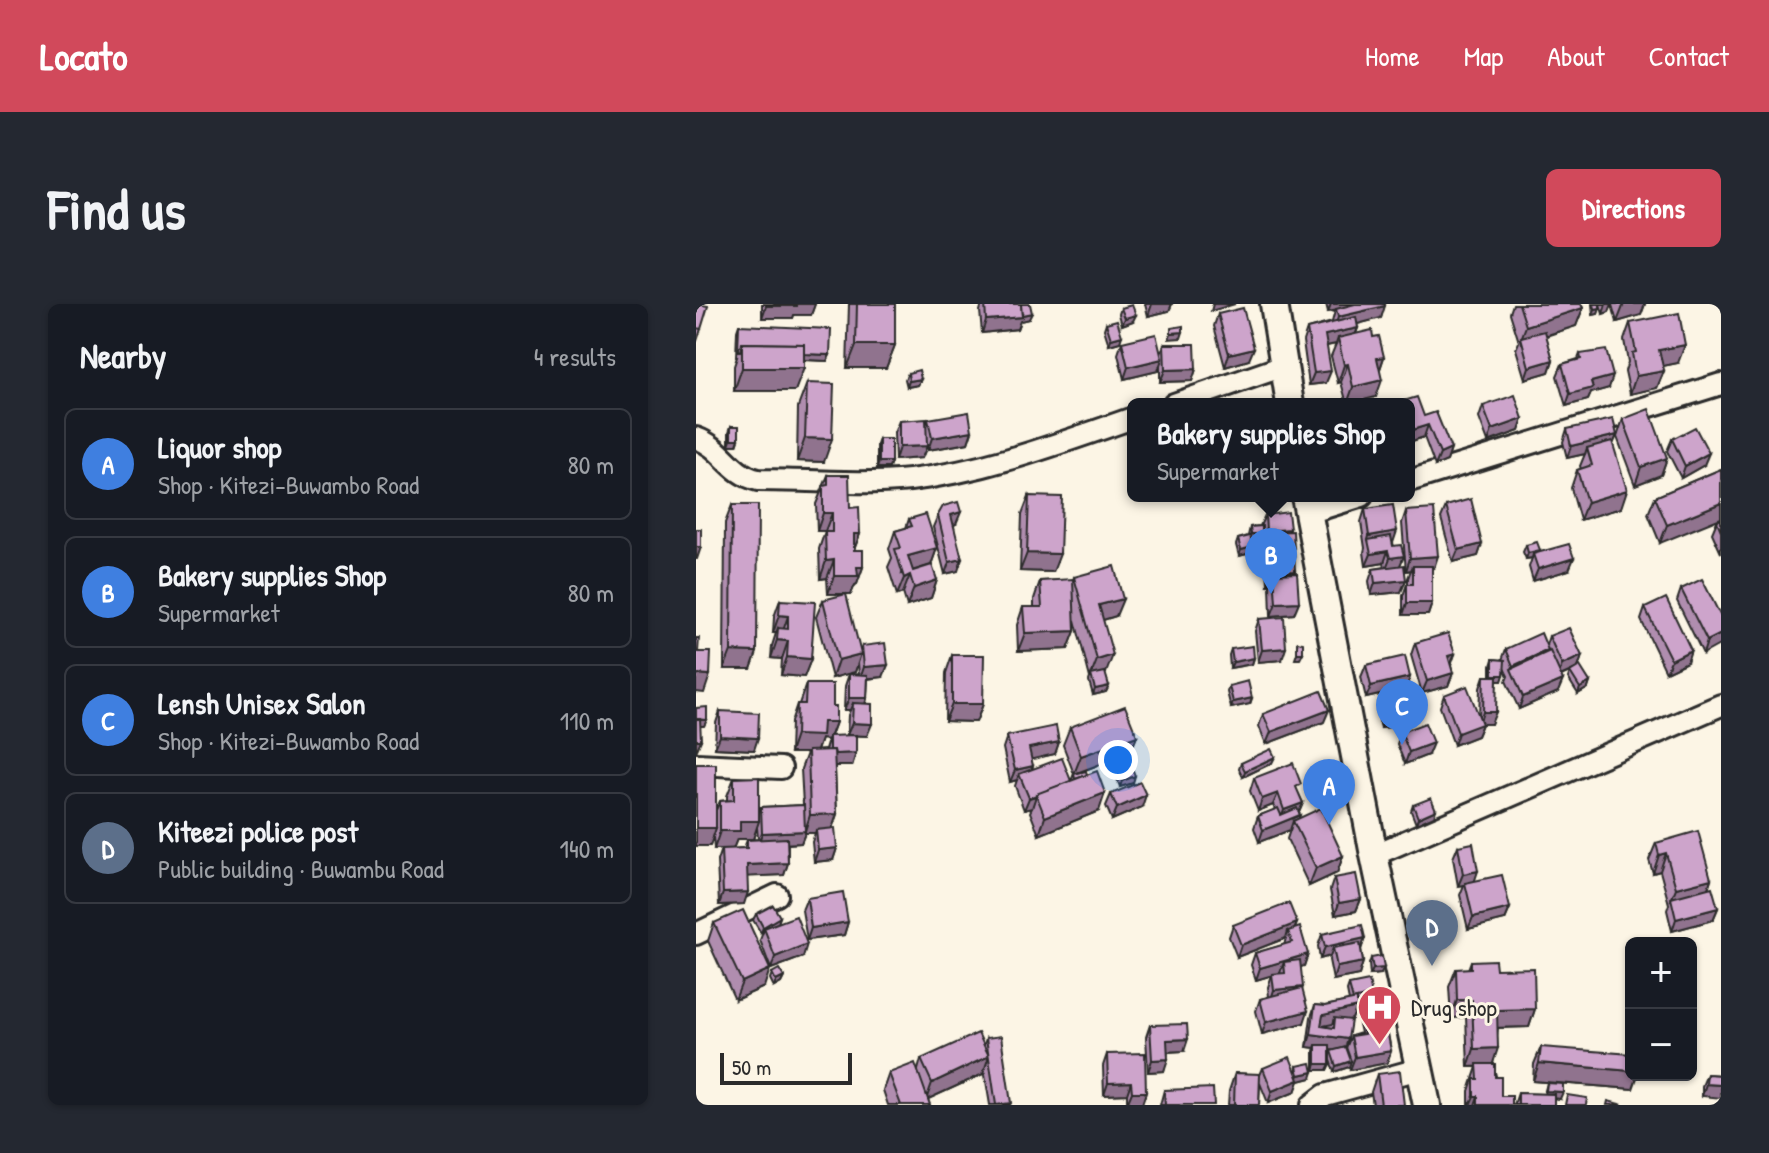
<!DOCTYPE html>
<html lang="en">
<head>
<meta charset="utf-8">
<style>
	:root { --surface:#171b24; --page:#242831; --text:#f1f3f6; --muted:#9ea1a6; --line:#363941; --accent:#d1495b }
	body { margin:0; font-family:"Patrick Hand",sans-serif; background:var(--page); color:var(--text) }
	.controls { position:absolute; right:24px; bottom:24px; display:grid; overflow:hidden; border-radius:12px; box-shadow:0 2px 6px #0004 }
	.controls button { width:72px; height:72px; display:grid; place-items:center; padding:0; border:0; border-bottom:2px solid var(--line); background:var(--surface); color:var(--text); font:40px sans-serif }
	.scale { position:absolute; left:24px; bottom:20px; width:132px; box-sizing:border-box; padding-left:8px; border:4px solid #2b2b2b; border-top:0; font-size:22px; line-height:28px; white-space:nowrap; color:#2b2b2b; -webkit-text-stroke:6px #fcf5e5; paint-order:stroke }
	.you { position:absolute; left:422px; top:456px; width:28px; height:28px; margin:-20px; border:6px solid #fff; border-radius:50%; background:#1a73e8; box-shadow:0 0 0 12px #1a73e833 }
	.badge { display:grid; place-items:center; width:52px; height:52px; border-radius:50%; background:var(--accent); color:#fff; font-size:26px; font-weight:700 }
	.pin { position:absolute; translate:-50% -66px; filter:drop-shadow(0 2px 4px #0008) }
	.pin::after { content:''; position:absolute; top:42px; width:28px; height:24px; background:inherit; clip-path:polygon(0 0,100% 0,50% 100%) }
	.popup { position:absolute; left:431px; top:94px; width:288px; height:104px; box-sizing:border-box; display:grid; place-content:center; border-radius:12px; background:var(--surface); filter:drop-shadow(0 2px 6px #0005); font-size:26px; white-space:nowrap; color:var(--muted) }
	.popup b { font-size:30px; color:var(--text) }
	.popup::after { content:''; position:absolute; left:50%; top:100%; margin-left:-16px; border:16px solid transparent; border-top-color:var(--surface) }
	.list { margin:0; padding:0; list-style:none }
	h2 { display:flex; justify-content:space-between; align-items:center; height:104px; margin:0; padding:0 32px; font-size:34px }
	h2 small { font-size:26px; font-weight:400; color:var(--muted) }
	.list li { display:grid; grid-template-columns:52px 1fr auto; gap:24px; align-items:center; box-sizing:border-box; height:112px; margin:0 16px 16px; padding:0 16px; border:2px solid var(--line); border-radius:12px }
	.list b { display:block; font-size:30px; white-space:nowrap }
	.list p { margin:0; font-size:26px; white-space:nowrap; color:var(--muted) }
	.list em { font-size:26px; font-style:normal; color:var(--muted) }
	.map { position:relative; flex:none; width:1025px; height:801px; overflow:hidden; border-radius:12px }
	header { display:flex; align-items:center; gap:48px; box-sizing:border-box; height:112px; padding:0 40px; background:var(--accent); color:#fff }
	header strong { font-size:38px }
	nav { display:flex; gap:44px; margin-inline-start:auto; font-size:28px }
	.intro { display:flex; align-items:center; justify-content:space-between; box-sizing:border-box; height:192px; padding:0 48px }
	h1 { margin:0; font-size:56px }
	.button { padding:20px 36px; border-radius:12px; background:var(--accent); color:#fff; font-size:28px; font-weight:700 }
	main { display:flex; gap:48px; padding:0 48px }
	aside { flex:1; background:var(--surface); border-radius:12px; box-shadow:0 2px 6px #0004 }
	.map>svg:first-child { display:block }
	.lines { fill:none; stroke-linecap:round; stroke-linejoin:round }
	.street-casing { stroke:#2b2b2b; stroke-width:26 }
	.secondary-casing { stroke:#2b2b2b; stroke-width:32 }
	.street { stroke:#fcf5e5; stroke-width:20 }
	.secondary { stroke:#fcf5e5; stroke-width:26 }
	.wall { fill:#b08daf; stroke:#2b2b2b; stroke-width:2; fill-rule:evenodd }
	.shaded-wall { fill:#90738e; stroke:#2b2b2b; stroke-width:2 }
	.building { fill:#cda4cb; stroke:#2b2b2b; stroke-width:2 }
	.labels { text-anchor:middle; stroke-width:6; stroke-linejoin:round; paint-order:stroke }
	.poi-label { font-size:24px; fill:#2b2b2b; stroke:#fcf5e5; text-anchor:start }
</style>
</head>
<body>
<header>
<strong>Locato</strong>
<nav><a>Home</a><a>Map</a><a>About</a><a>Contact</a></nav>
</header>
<div class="intro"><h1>Find us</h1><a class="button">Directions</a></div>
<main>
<aside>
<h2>Nearby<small>4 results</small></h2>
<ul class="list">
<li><span class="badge" style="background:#3f7fe0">A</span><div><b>Liquor shop</b><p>Shop · Kitezi-Buwambo Road</p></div><em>80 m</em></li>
<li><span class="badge" style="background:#3f7fe0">B</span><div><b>Bakery supplies Shop</b><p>Supermarket</p></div><em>80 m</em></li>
<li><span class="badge" style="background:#3f7fe0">C</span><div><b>Lensh Unisex Salon</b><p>Shop · Kitezi-Buwambo Road</p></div><em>110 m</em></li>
<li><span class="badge" style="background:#5c6f8a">D</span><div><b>Kiteezi police post</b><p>Public building · Buwambu Road</p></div><em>140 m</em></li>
</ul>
</aside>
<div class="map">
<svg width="1025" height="801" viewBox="0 0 1025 801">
	<rect width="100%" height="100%" fill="#fcf5e5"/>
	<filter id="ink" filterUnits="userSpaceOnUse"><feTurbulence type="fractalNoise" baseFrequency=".0125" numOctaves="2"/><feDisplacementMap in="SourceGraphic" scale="16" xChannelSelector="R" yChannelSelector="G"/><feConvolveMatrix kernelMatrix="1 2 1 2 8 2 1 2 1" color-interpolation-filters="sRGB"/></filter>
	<g filter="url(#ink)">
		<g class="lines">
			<defs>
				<g id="street">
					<path d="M478 100 588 62"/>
					<path d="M0 134C28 144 32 169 62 176 113 176 163 181 214 176 291 167 364 139 437 114"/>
					<path d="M713 177 1025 80"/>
					<path d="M612 209 666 192"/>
					<path d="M0 460 85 464"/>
					<path d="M678 551 1025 401"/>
					<path d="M0 630 81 591"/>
					<path d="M616 801 629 791 723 765"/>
				</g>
				<g id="secondary">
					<path d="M578 0 594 100"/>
					<path d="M609 192 678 551 731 801"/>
				</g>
			</defs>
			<use href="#street" class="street-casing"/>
			<use href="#secondary" class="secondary-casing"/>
			<use href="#street" class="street"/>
			<use href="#secondary" class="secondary"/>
		</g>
		<g class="wall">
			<path d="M0 0 5 25 1 37H0Z"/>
			<path d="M66 0H119L115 11H98L97 14H66Z"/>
			<path d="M153 0H199V41L190 64H151Z"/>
			<path d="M286 0H334L333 15 324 17 321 25 286 29 284 7Z"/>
			<path d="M449 0H476L473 7 452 12Z"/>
			<path d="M630 0H689L685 14 661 20 662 24 660 30 677 33 688 53 684 65 680 93 651 100 645 78 642 79 635 52 640 40 631 42 630 79 613 81 607 37 611 25 636 18 639 7 632 8Z"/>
			<path d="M817 0H885L887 4 880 22 850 32 857 56 853 68 829 75 820 45 823 38 814 9Z"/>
			<path d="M896 0H904V4L902 10 897 11Z"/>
			<path d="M904 0H949L945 11 921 18 916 1 913 8 907 10Z"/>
			<path d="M425 4 437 17 426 21 423 10Z"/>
			<path d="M522 10 553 56 529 63 518 22Z"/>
			<path d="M410 19 424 38 413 41 408 25Z"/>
			<path d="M934 19 982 59 967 62 968 67 961 84 934 90 929 67 932 58 928 36Z"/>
			<path d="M43 21 134 51 131 57 108 56 99 87H38V62L41 53H40L41 27Z"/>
			<path d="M426 38 465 50 468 40 500 65 496 77 464 78V61L462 67 428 75 422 50Z"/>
			<path d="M884 50 913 84 895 89 892 96 870 102 861 72 866 60 882 55Z"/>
			<path d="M212 69 225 75 222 81 211 83 209 75Z"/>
			<path d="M111 79 128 158 101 157 102 103Z"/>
			<path d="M713 100 728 112 755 145 751 157 739 162 728 133 713 138Z"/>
			<path d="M787 102 827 115 823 127 792 138 783 114Z"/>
			<path d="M232 115 276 127 272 139 232 146 231 141 226 154 199 156 198 129 203 117 230 122Z"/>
			<path d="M927 115 971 154 965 171 939 181 921 133Z"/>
			<path d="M35 122 43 135 41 141H33V128Z"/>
			<path d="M871 125 921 131 917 140 925 204 884 216 875 184 881 166 885 165 884 162 889 150 871 154 867 138Z"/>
			<path d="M183 135 195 158 193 164H181V141Z"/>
			<path d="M976 135 1008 161 985 174 971 147Z"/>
			<path d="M1025 165 964 239 952 210 959 193Z"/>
			<path d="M132 171 154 204 164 230 158 246 167 263 161 280 159 281 155 290H132L131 274 124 275 123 245 129 227H121L120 200Z"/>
			<path d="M333 192 357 268 324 267 326 210Z"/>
			<path d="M36 201 61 348 55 365H28L29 219Z"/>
			<path d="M750 202 786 240 782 252 757 258 745 214Z"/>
			<path d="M669 205 697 239 704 262 705 288 675 291 673 277 677 265 689 263 688 259 670 262 668 248 669 244 665 218Z"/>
			<path d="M710 207 738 264H736V299L732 311H707V292L711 280H712V274L715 266 710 267 706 219Z"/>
			<path d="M242 211 260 220 258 221 262 267 249 270 237 223Z"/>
			<path d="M569 211 594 225 593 227 599 269 598 310 575 312 574 281H572L570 239H566V237L564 241H557L555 249 543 252 540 241 542 235 552 232 554 223 564 222Z"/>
			<path d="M213 215 241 244 235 261 241 276 235 294 211 302 207 289 201 291 192 263 196 254 193 245 199 227 210 224Z"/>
			<path d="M1025 215V249L1016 229 1021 217Z"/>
			<path d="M830 241 843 249 873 266 837 277 833 263 836 254 830 255 827 248Z"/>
			<path d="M378 273 420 312 407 316 410 369 409 370 413 382 410 388 397 391 393 377 394 374 379 316V327L372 345 322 347 321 321 327 303H338V295L344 277 377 276Z"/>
			<path d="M985 285 1025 313 1007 350 981 297Z"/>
			<path d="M84 296 115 355 108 373 85 371 86 355 75 354 76 342 80 329H77L78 313Z"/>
			<path d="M127 296 164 347 166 342 187 373 172 375 171 394 170 400 171 432 151 431 152 411 154 406H148L149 382 153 370 163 371 162 359 159 368 136 374 120 313Z"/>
			<path d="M949 304 991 358 970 368 945 316Z"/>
			<path d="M563 315 586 356 562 358 559 327Z"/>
			<path d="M853 332 886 352 882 363 894 378 892 384 882 390 872 374 874 368 876 367 865 372 862 388 823 405 810 377 812 372 808 364 806 377H801L795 420H786L781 432 758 441 744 403 748 391 783 413 784 384 788 372H795V362L797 355 806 356 810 345 850 341Z"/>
			<path d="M719 339 759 350 755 362 757 369 752 382 726 389 715 351Z"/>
			<path d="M535 345 558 354 556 360 534 364 533 351Z"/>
			<path d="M256 351 287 400 280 418 249 417 250 369Z"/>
			<path d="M670 361 714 373 710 385 670 394 665 373Z"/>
			<path d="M110 380 137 402 140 418 135 432 160 449 156 462H139L141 510 136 524 141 544 137 556 118 558 116 538 119 529H109L105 539 92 540V559L88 571 51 572 48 600 23 601 21 557 25 545H29H18L17 532 14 542 20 506 24 497 31 496V492L38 474 63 509 65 503 107 501 105 465 111 449H94L95 418 101 400H103ZM125 435 132 436 129 446 121 447ZM61 523 62 535 51 536 48 544 37 545 41 535H57Z"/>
			<path d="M533 382 556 394 554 400 535 404 531 388Z"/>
			<path d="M24 407 58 446 19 444 20 419Z"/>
			<path d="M567 410 628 418 570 440 563 422Z"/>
			<path d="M685 411 697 417 694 423 685 424 683 417Z"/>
			<path d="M374 423 441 432 434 449 384 468 403 507 343 531 334 508 336 504 328 506 319 482 321 476 314 478 307 444 311 432 363 438 359 450 335 455 337 462 336 465 375 477 378 470 367 441Z"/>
			<path d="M705 428 732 451 709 460 701 440Z"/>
			<path d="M545 459H576L547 473 543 465Z"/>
			<path d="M421 461 437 479 424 483 418 467Z"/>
			<path d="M558 474 602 489 607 499 603 508V514L647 552 641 569 613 582 591 535 594 526 563 538 558 524 562 512 579 506 577 501 562 507 554 487Z"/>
			<path d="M415 490 446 503 416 516 410 502Z"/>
			<path d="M717 501 738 512 720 520 715 507Z"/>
			<path d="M960 539 1015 575 1012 585 1022 604 1017 616 976 627 971 606 973 600 964 567 957 569 953 556Z"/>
			<path d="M762 542 779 577 814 604 809 616 772 625 764 591 768 581 762 582 757 554Z"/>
			<path d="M638 574 665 595 660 607 639 611 634 586Z"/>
			<path d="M111 594 152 618 148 631 111 636 106 606Z"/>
			<path d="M60 610 84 613 82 618 107 653 75 665 64 636 67 628 65 629 57 616Z"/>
			<path d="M18 619 68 683 39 696 12 637Z"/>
			<path d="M601 619 599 625 612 650 608 662 604 663 608 719 566 730 560 707 564 695 573 693 572 683 576 671 560 676 555 661 559 649 588 641 590 634 541 653 533 633 537 621Z"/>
			<path d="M626 630 669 634 665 645 667 658 663 671 637 676 633 656 634 652 624 655 622 642Z"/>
			<path d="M675 654 685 670 674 671 673 660Z"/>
			<path d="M775 657 800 665 839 705 833 723 802 724 797 760 805 792 816 801H773V787L781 763H772L770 713 755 714 753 683 760 665H772Z"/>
			<path d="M76 669 88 673 85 679 78 683 74 675Z"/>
			<path d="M653 681 676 691 694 715 691 724 695 747 691 759 654 766 653 761V763L638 768 634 756 631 766H618V747L619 744 611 743 615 713 619 701 629 702 653 697 651 687ZM661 701H662L660 706 665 729 655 732 650 744 649 743 652 735 653 716 656 715Z"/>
			<path d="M454 721 488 747 472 748 468 767 452 768 450 733Z"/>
			<path d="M290 734 315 799 314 801H294L288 765 287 770 232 795 234 801H192L187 786 193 769 222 766 225 755 288 741Z"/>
			<path d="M845 743 937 785 837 777 838 760Z"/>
			<path d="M411 750 450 788 446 800H431V790L408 791 407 762Z"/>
			<path d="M601 762 615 774 603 777 599 788 572 799 564 779 563 801H532L533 787 539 769 564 771 567 764 600 767Z"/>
			<path d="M681 770 708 801H677L675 788Z"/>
			<path d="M1011 770 1025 771 1006 792V782Z"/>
			<path d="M851 779 864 795 858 794V801H818L822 789 848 790Z"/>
			<path d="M468 786 518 801H464Z"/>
		</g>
		<g class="shaded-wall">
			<path d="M101 0H119L115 11H98L97 14H66L70 2Z"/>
			<path d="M456 0H476L473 7 452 12Z"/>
			<path d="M517 0H539L515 7Z"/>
			<path d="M635 0H667V1L632 8Z"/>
			<path d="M910 0H916L913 8 907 10Z"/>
			<path d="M928 0H949L945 11 921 18Z"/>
			<path d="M689 2 685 14 638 26 642 13Z"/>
			<path d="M887 4 880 22 826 39 825 35 830 22Z"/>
			<path d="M904 4 902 10 897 11 899 5Z"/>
			<path d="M336 9 333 15 324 17 321 25 286 29 290 16 326 13V11Z"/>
			<path d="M440 11 437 17 426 21 429 14Z"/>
			<path d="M662 24 657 36 642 34 640 40 625 43 629 31Z"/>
			<path d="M487 28 485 34 473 35 475 29Z"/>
			<path d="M426 32 424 38 413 41 415 35Z"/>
			<path d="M160 41H199L190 64H151Z"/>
			<path d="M989 41 982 59 957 64 963 46Z"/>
			<path d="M558 44 553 56 529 63 533 50Z"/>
			<path d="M46 47 134 51 131 57 46 53Z"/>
			<path d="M688 53 682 71 681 54Z"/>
			<path d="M466 55 462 67 428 75 432 63Z"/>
			<path d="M857 56 853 68 829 75 833 63Z"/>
			<path d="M652 60 645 78 642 79 648 61Z"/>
			<path d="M46 64H108L99 87H38Z"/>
			<path d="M500 65 496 77 464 78 469 66Z"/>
			<path d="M635 67 630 79 613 81 618 69Z"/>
			<path d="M968 67 961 84 934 90 940 72Z"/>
			<path d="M917 72 913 84 895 89 892 96 870 102 874 90 895 78Z"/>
			<path d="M225 75 222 81 211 83 213 77Z"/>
			<path d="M686 76 680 93 651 100 657 83Z"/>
			<path d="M827 115 823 127 792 138 796 126Z"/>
			<path d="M732 121 728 133 713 138V127Z"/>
			<path d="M276 127 272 139 232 146 236 134Z"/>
			<path d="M921 131 916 143 891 144 889 150 871 154 875 142Z"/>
			<path d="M109 134 136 135 128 158 101 157Z"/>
			<path d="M35 135H43L41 141H33Z"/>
			<path d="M231 142 226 154 199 156 203 143Z"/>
			<path d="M755 145 751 157 739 162 744 150Z"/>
			<path d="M1013 149 1008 161 985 174 989 162Z"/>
			<path d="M971 154 965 171 939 181 945 163Z"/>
			<path d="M183 158H195L193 164H181Z"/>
			<path d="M931 186 925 204 884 216 891 198Z"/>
			<path d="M585 193 583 199 568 200 571 194Z"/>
			<path d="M1025 199V214L964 239 971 221Z"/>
			<path d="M265 208 260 220 251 223 255 211Z"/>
			<path d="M127 209H136L129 227H121Z"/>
			<path d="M594 225 589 237 574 228 570 239H566L570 227Z"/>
			<path d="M701 227 697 239 672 236 673 232Z"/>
			<path d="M158 230H164L157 248Z"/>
			<path d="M555 230H559L566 235 564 241H554L556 236H552Z"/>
			<path d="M786 240 782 252 757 258 762 246Z"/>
			<path d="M0 243H5L1 255H0Z"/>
			<path d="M557 243 555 249 543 252 545 246Z"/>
			<path d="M241 244 235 261 206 270 212 252Z"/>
			<path d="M844 246 842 252 837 250 836 254 830 255 832 249Z"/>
			<path d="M692 247 688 259 670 262 675 250Z"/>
			<path d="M331 249 364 250 357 268 324 267Z"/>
			<path d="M708 252 703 264 689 267 694 254Z"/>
			<path d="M742 252 738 264 717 266V262L715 266 710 267 714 254Z"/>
			<path d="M878 254 873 266 837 277 842 265Z"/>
			<path d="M266 255 262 267 249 270 253 258Z"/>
			<path d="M138 256 131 274 124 275 130 257Z"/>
			<path d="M161 263H167L161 280 159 281 155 290H132L138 272Z"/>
			<path d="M599 267 595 279 578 270 574 281H572L577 269Z"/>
			<path d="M214 271 207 289 201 291 208 274Z"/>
			<path d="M241 276 235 294 211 302 218 284Z"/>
			<path d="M710 276 705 288 675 291 679 279Z"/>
			<path d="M427 295 420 312 397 319 403 301Z"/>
			<path d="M603 298 598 310 575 312 580 299Z"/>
			<path d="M711 299H736L732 311H707Z"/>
			<path d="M83 311 92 312 86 330 82 324 80 329H77Z"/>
			<path d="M379 327 372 345 322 347 329 329Z"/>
			<path d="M1025 330V340L1007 350 1011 337Z"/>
			<path d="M81 336 92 337 86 355 75 354Z"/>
			<path d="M590 344 586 356 562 358 566 346Z"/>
			<path d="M852 346 848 358 816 366 817 362Z"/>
			<path d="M995 346 991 358 970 368 975 356Z"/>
			<path d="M35 347 61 348 55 365H28Z"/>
			<path d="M601 349H607L604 355H599Z"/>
			<path d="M165 350 159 368 136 374 142 356Z"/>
			<path d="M759 350 754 362 752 352Z"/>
			<path d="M417 351 410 369 396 373 395 371 394 374 401 356Z"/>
			<path d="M886 352 882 364 862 373 866 361Z"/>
			<path d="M91 353 115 355 108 373 85 371Z"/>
			<path d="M558 354 556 360 534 364 537 358Z"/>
			<path d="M192 361 187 373 164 375 168 363Z"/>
			<path d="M757 369 752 382 726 389 731 377Z"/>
			<path d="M0 370 14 371 8 389 0 388Z"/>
			<path d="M797 371H808L806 377H794Z"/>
			<path d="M714 373 710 385 670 394 675 382Z"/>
			<path d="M867 376 862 388 823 405 827 393Z"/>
			<path d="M894 378 892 384 882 390 884 384Z"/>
			<path d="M413 382 410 388 397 391 399 385Z"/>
			<path d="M153 394H171L167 406 157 399 154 406H148Z"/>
			<path d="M556 394 554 400 535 404 537 398Z"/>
			<path d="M256 400H287L280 418 249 417Z"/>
			<path d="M633 406 628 418 570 440 575 428Z"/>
			<path d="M787 408H800L795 420H786L781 432 758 441 762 429 783 420Z"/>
			<path d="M0 416H11L8 422H0Z"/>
			<path d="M697 417 694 423 685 424 687 418Z"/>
			<path d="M127 418H140L133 436V432L132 436 125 435 120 449H94L100 431Z"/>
			<path d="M156 419 176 420 171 432 151 431Z"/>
			<path d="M24 432 62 434 58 446 19 444Z"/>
			<path d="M441 432 434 449 378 470 385 452Z"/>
			<path d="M0 436H5L0 448Z"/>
			<path d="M363 438 359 450 329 457 333 444Z"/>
			<path d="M737 439 732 451 709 460 713 448Z"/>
			<path d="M160 449 156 462H129L134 450Z"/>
			<path d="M579 453 576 459 547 473 549 467Z"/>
			<path d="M337 462 332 474 323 470 321 476 314 478 319 466Z"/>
			<path d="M439 472 437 479 424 483 426 477Z"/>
			<path d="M409 489 403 507 343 531 349 513Z"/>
			<path d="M582 489 577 501 562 507 566 495Z"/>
			<path d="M450 491 446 503 416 516 421 504Z"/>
			<path d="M340 492 336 504 328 506 333 494Z"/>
			<path d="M607 499 602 511 584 518 588 506Z"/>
			<path d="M740 506 738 512 720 520 722 514Z"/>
			<path d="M141 510 135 528 120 526 119 529H109L105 539 62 541 66 529 109 527 114 511Z"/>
			<path d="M604 511 600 523 597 517 594 526 563 538 567 526Z"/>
			<path d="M44 517H63L57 535H41L37 545H18L24 527Z"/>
			<path d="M0 524H20L14 542H0Z"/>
			<path d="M141 544 137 556 118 558 122 546Z"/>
			<path d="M970 549 964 567 957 569 963 551Z"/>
			<path d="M647 552 641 569 613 582 620 564Z"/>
			<path d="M92 559 88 571 46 573 51 561Z"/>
			<path d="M782 567 778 579 762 582 767 570Z"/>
			<path d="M1015 575 1009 593 975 596 980 584Z"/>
			<path d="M52 588 48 600 23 601 27 589Z"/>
			<path d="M665 595 660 607 639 611 643 599Z"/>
			<path d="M814 604 809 616 772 625 777 613Z"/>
			<path d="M1022 604 1017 616 976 627 980 615Z"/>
			<path d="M84 613 82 619 68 624 67 628 65 629 67 623Z"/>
			<path d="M152 618 148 631 111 636 115 624Z"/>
			<path d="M601 619 596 631 592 627 590 634 541 653 545 641Z"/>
			<path d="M669 634 665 646 637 644 634 652 624 655 629 643Z"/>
			<path d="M111 640 107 653 75 665 79 653Z"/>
			<path d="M612 650 608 662 589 668 588 658 584 669 560 676 564 664Z"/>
			<path d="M667 658 663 671 637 676 641 663Z"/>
			<path d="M688 664 685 670 674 671 677 665Z"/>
			<path d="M74 665 68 683 39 696 46 678Z"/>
			<path d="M88 673 85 679 78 683 80 677Z"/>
			<path d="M607 683 603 695 574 698 578 686Z"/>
			<path d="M761 696H776L770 713 755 714Z"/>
			<path d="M661 703 656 715 638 720 639 714 637 720 622 723 627 711Z"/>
			<path d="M839 705 833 723 794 724 801 706Z"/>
			<path d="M612 707 608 719 566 730 570 718Z"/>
			<path d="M694 715 690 727H667L670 720Z"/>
			<path d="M615 730 652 735 648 748 620 744V741L619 744 611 743Z"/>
			<path d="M492 735 488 747 467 748 471 736Z"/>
			<path d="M802 744 796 762 772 763 778 745Z"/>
			<path d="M695 747 691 759 654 766 659 753Z"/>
			<path d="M293 752 287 770 230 796 236 779Z"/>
			<path d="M472 755 468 767 452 768 456 756Z"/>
			<path d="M655 757 653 763 638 768 640 762Z"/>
			<path d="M843 759 935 767V771H942L937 785 837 777Z"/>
			<path d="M620 760H634L631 766H618Z"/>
			<path d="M617 768 615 774 603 777 599 788 572 799 576 787 601 777 603 771Z"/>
			<path d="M435 778 431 790 408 791 412 779Z"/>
			<path d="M1010 780 1025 781V794L1006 792Z"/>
			<path d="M850 787 867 788 864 795 847 793Z"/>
			<path d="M436 788H450L446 800H431Z"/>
			<path d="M778 792H782L779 801H774Z"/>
		</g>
		<g class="building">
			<path d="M0 0 12 2 5 25 0 24Z"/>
			<rect x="70" y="0" width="31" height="2"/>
			<path d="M161 0H199V41H160Z"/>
			<path d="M289 0H325L326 13 290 16Z"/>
			<path d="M325 0H334L336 9 326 11Z"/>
			<path d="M659 0H689V2L642 13 640 5Z"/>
			<path d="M823 0H885L887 4 830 22Z"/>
			<path d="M898 0H904V4L899 5Z"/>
			<path d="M436 1 440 11 429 14 425 4Z"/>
			<path d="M547 4 558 44 533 50 522 10Z"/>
			<path d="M983 9 989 41 963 46 968 67 940 72 936 49 940 48 934 19Z"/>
			<path d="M660 13 662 24 629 31 635 67 618 69 611 25Z"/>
			<path d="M421 16 426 32 415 35 410 19Z"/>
			<path d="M43 21 135 25 134 51 108 50V40L46 39 44 47H42Z"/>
			<path d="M487 22V28L475 29V24Z"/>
			<path d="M676 26 677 33 683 32 688 53 681 54 686 76 657 83 652 60 648 61 642 34Z"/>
			<path d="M849 27 857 56 833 63 825 33Z"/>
			<path d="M460 30 466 55 432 63 426 38Z"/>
			<path d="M46 39 108 40V64H46Z"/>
			<path d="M468 40H499L500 65 469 66Z"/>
			<path d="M910 46 917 72 895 78 897 84 874 90 866 60 885 55 884 50Z"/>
			<path d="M223 66 225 75 213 77 212 69Z"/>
			<path d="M111 79 138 80 136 135 109 134Z"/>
			<path d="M819 91 827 115 796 126 787 102Z"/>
			<path d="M721 93 728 112 740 108 755 145 744 150 732 121 713 127V100H698Z"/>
			<path d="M953 105 971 154 945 163 927 115Z"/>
			<path d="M273 108 276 127 236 134 232 115Z"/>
			<path d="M230 115 231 142 203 143V117Z"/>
			<path d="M917 115 921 131 875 142 871 125Z"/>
			<rect x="35" y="122" width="8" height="13"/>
			<path d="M999 123 1013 149 989 162 976 135Z"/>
			<rect x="183" y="135" width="12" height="23"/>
			<path d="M916 137 931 186 891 198 881 166 896 161 891 144Z"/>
			<path d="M1025 165V199L971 221 959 193Z"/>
			<path d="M132 171H153L154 204 163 203 164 230H158V246H167V263H161L162 272H138V256L130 257 129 228H136V209H127V182L132 181Z"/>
			<path d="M333 192 366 193 364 250 331 249Z"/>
			<path d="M570 192H585V193L571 194Z"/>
			<path d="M775 195 786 240 762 246 750 202Z"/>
			<path d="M262 198 265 208 255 211 266 255 253 258 242 211 247 202Z"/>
			<path d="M36 201H62L61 348 35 347Z"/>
			<path d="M697 201 701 227 673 232 669 205Z"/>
			<path d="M738 205 742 252 714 254 710 207Z"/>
			<path d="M592 208 594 225 570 227 569 211Z"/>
			<path d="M230 210 241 244 212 252 217 267 236 261 241 276 218 284 214 271 208 274 199 245 205 244 199 227 216 222 213 215Z"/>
			<path d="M1025 215V227L1021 217Z"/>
			<path d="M566 222V235H556L559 230H555L554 223Z"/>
			<rect x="0" y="225" width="5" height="18"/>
			<path d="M597 227 599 267 577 269 574 228Z"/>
			<path d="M554 232 557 243 545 246 542 235Z"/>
			<path d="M695 232 697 242 705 241 708 252 694 254 692 247 675 250 672 236Z"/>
			<path d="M841 238 844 246 832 249 830 241Z"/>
			<path d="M873 240 878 254 842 265 837 250Z"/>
			<path d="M708 261 710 276 679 279 677 265Z"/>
			<path d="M418 262 427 295 403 301 417 351 401 356 378 273Z"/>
			<path d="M717 262H736V299H711V280H717Z"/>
			<path d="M601 269 603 298 580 299 578 270Z"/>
			<path d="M377 275 379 327 329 329 327 303H346L344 277Z"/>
			<path d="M1006 275 1025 313V330L1011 337 985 285Z"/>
			<path d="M150 290 165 350 142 356 127 296Z"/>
			<path d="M970 294 995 346 975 356 949 304Z"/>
			<path d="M84 296 119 298 115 355 91 353 92 337 81 336 82 324 92 325V312L83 311Z"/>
			<path d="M588 313 590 344 566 346 563 315Z"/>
			<path d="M873 324 886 352 866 361 853 332Z"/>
			<path d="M752 329 759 350 752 352 757 369 731 377 719 339Z"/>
			<path d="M845 329 852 346 817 362 810 345Z"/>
			<path d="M0 334H3L2 348H15L14 371 0 370Z"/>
			<path d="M601 338 607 339V349H601Z"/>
			<path d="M189 339 192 361 168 363 166 342Z"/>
			<path d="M557 342 558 354 537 358 535 345Z"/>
			<path d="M854 347 867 376 827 393 815 365Z"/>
			<path d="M256 351H288L287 400H256Z"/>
			<path d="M709 352 714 373 675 382 670 361Z"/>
			<path d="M797 355 809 356 808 371H797Z"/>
			<path d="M884 362 894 378 884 384 874 368Z"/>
			<path d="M409 368 413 382 399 385 395 371Z"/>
			<path d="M153 370 172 371 171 394H153Z"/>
			<path d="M788 372H801L800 408H787Z"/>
			<path d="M552 377 556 394 537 398 533 382Z"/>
			<path d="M110 380H137V402H140V418H127L126 432 100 431 101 400H109Z"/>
			<path d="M771 382 786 420 762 429 748 391Z"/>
			<path d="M625 387 633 406 575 428 567 410Z"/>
			<path d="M157 399 176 400V420L156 419Z"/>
			<path d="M429 402 441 432 385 452 374 423Z"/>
			<path d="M11 403V416L0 415V404Z"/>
			<path d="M24 407 63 409 62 434 24 432Z"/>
			<path d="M695 409 697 417 687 418 685 411Z"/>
			<path d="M0 415H4L5 436H0Z"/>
			<path d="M729 419 737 439 713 448 705 428Z"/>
			<path d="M360 422 363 438 333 444 337 462 319 466 311 432Z"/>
			<path d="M160 431V449L139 450 138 446H133V432Z"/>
			<path d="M575 445 579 453 549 467 545 459Z"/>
			<path d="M138 446 141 510 114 511 112 447Z"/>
			<path d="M366 454 375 477 333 494 323 470Z"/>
			<path d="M433 456 439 472 426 477 421 461Z"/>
			<path d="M597 459 605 480 600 483 607 499 588 506 582 489 566 495 558 474Z"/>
			<rect x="0" y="460" width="20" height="64"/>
			<path d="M390 467 391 471 379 475 378 470Z"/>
			<path d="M401 467 409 489 349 513 340 490Z"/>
			<path d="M63 473V517H44V527H24V497L38 496V474Z"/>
			<path d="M444 478 450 491 421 504 415 490Z"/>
			<path d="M735 494 740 506 722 514 717 501Z"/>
			<path d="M108 501 109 527 66 529 65 503Z"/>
			<path d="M582 504 585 511 601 504 604 511 567 526 562 512Z"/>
			<path d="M625 504 647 552 620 564 597 517Z"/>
			<path d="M139 524 141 544 122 546 120 526Z"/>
			<path d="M1002 527 1015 575 980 584 970 549 963 551 960 539Z"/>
			<path d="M91 534 92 559 51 561 52 588 27 589 25 545 51 544V536Z"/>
			<path d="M777 539 782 567 767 570 762 542Z"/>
			<path d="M660 570 665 595 643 599 638 574Z"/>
			<path d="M806 571 814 604 777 613 769 579Z"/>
			<path d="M1016 583 1022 604 980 615 975 594Z"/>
			<path d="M147 588 152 618 115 624 111 594Z"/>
			<path d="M593 599 601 619 545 641 537 621Z"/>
			<path d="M77 601 84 613 67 623 60 610Z"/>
			<path d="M47 606 74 665 46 678 18 619Z"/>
			<path d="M100 612 111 640 79 653 68 624Z"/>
			<path d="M666 621 669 634 629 643 626 630Z"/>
			<path d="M604 623 612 650 564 664 559 649 596 638 592 627Z"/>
			<path d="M664 639 667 658 641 663 637 644Z"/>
			<path d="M686 652 688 664 677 665 675 654Z"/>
			<path d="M604 656 607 683 578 686 576 670 589 669 588 658Z"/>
			<path d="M799 656 800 665 838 664 839 705 801 706 802 744 778 745 776 696H761L760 665 775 664V657Z"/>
			<path d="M83 665 88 673 80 677 76 669Z"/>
			<path d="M673 677 676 691 657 696 653 681Z"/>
			<path d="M606 684 612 707 570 718 564 695Z"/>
			<path d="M689 689 694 715 670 720 665 694Z"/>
			<path d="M661 695V703L627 711 625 722 638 724 639 714 655 716 652 735 615 730 619 701 629 702Z"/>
			<path d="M491 720 492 735 471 736 472 755 456 756 454 721Z"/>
			<path d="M690 720 695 747 659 753 655 732 668 730 667 724Z"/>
			<path d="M282 729 293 752 236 779 225 755Z"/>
			<path d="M305 732 315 799 300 801 290 734Z"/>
			<rect x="620" y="741" width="14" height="19"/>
			<path d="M650 743 655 757 640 762 635 747Z"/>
			<path d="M845 743 935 750V767L843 759Z"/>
			<path d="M449 749 450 788H436L435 778 412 779 411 750Z"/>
			<path d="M594 753 603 776 576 787 567 764Z"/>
			<path d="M219 759 234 801H205L193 769Z"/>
			<path d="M615 759 617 768 603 771 601 762Z"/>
			<path d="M781 760H799V773H805V792H816V801H782V792H778V775H782Z"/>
			<path d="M704 767 708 801H685L681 770Z"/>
			<path d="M539 769 564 770 563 801H538Z"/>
			<path d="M1011 770 1025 771V781L1010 780Z"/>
			<path d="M851 779 867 780V788L850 787Z"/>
			<path d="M517 784 518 801H469L468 786Z"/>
			<path d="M822 789 858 790V801H822Z"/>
			<path d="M871 791 891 794 890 801H869Z"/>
			<path d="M912 797 927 801H911Z"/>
		</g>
	</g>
	<defs>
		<symbol id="hospital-pin" viewBox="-11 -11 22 30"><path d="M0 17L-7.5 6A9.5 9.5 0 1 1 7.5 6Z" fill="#d1495b" stroke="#fcf5e5"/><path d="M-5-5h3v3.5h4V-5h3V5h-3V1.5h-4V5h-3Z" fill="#fff"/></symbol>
	</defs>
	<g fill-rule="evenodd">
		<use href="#hospital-pin" x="658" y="678" width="51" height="69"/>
	</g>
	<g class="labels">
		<g class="poi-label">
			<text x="715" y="712">Drug shop</text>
		</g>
	</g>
</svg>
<div class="controls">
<button>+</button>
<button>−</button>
</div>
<div class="scale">50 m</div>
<div class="you"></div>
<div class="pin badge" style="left:633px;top:521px;background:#3f7fe0">A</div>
<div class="pin badge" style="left:575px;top:290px;background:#3f7fe0">B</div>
<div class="popup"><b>Bakery supplies Shop</b>Supermarket</div>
<div class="pin badge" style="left:706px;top:441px;background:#3f7fe0">C</div>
<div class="pin badge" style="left:736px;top:662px;background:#5c6f8a">D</div>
</div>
</main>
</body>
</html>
